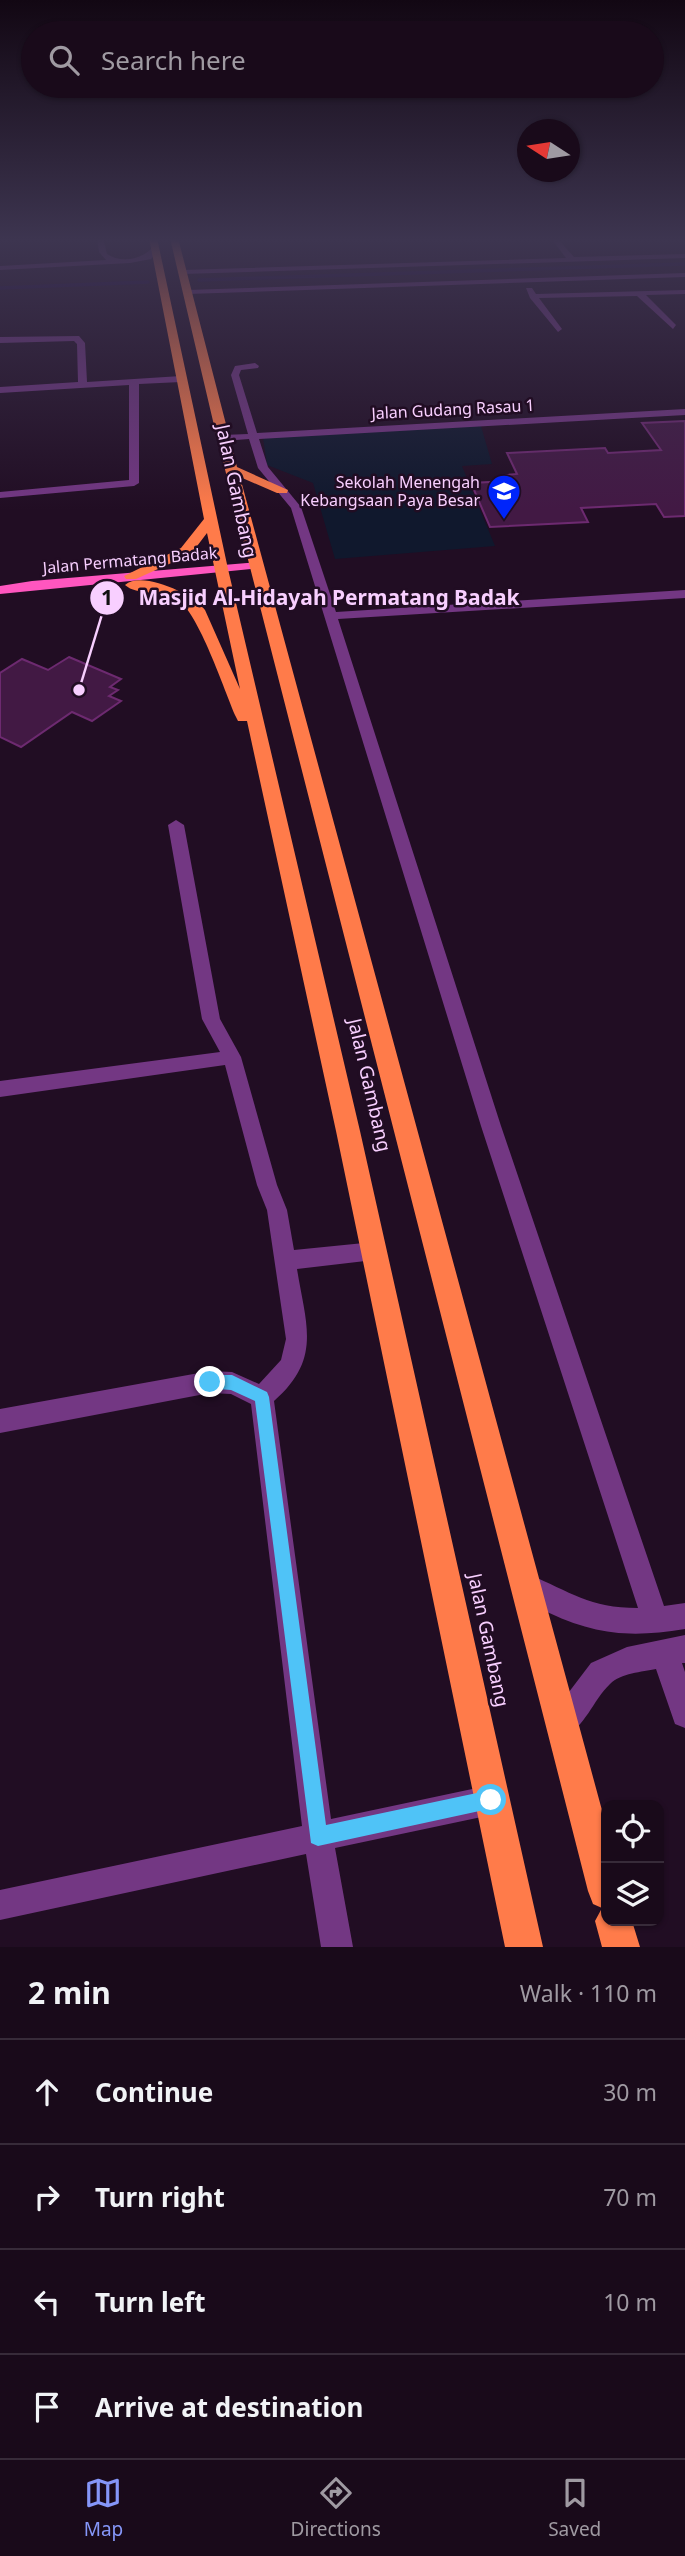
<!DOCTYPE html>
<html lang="en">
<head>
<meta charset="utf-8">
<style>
	:root { --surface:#190a1a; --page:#261827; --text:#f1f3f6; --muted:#9f9aa2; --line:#372b39; --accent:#8596f8 }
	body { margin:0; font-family:"Noto Sans",sans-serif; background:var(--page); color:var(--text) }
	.controls { position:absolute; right:21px; bottom:21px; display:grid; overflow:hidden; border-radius:14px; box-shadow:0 2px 5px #0004 }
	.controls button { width:63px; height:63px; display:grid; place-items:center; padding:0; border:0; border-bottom:2px solid var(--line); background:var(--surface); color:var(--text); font:35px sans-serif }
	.compass { position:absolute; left:517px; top:119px; width:63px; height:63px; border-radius:50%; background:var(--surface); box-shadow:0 2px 5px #0004; rotate:282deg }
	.stop { position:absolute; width:21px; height:21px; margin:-16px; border:5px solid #4fc3f7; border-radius:50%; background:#fff }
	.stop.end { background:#4fc3f7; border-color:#fff; box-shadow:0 2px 7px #0008 }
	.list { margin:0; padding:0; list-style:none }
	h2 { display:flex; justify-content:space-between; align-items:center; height:91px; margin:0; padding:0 28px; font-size:30px }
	h2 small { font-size:23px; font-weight:400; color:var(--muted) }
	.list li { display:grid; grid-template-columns:46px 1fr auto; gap:21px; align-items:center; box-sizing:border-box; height:105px; padding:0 28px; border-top:2px solid var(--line) }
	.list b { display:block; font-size:26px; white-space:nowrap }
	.list em { font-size:23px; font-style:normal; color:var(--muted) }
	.icon { flex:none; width:38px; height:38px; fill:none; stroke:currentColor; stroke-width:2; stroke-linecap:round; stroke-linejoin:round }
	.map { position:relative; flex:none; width:685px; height:1947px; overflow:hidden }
	.search { position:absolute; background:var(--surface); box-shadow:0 2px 5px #0004; left:21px; right:21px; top:21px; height:77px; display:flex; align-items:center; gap:18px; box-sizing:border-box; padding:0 24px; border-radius:38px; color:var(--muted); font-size:26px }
	.sheet { height:511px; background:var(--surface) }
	nav { display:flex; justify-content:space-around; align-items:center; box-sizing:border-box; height:98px; border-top:2px solid var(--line); background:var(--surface); font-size:19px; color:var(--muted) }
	nav a { display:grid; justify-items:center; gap:4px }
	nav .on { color:var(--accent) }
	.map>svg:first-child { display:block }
	.green { fill:#10182d }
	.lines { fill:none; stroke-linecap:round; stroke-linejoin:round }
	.stream { stroke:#1e0840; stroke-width:3.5 }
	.building { fill:#421944; stroke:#6d2a70; stroke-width:2 }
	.minor { fill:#733783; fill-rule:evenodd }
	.major { fill:#ff56bf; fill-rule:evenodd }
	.highway { fill:#ff7b4a; fill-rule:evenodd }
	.route { fill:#4fc3f7 }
	.labels { text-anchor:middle; stroke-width:5; stroke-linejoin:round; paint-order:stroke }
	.far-street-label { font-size:16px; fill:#f8cfff; stroke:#210d23 }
	.far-poi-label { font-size:16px; fill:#f8cfff; stroke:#210d23; text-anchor:end }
	.street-label { font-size:19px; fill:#f8cfff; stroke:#210d23 }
	.leader { fill:none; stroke:#f8cfff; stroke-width:2.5 }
	.callout-dot { fill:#f8cfff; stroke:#210d23; stroke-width:2.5 }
	.mark-label { font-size:21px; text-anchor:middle; font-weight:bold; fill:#111 }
	.callout-label { font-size:21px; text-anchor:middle; font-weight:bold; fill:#f8cfff; stroke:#210d23; stroke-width:5; stroke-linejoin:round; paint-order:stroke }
</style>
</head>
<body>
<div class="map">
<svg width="685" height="1947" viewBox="0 0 685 1947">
	<rect width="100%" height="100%" fill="#210d23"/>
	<path class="green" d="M481 426 492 464 462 466 495 546 335 559 313 483 267 465 263 438Z"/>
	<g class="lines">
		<g class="stream">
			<path d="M199 280 685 264"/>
			<path d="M0 288 148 282"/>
		</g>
	</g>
	<g class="building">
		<path d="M685 421V516L664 517 656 504 581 508 588 522 490 527 471 483 509 481 506 475 517 474 507 453 605 448 608 453 661 450 642 423Z"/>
		<path d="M69 657 121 679 110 687 118 690 109 696 121 701 92 721 72 712 21 747 0 737V673L22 659 48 670Z"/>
	</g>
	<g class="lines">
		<g class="minor">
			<path d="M97 238H103L107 254C120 263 141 260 152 248L159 250 151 259 130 263 0 270V266L106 260 99 252Z"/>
			<path d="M551 238H557L574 257 685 254V258L182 274 178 272 182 270 566 258Z"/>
			<path d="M685 273V277L187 294 183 292 187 290Z"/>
			<path d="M526 288H532L536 294 685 290V294L646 295 676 325 673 329 637 296 539 298 562 329 558 332 530 298Z"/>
			<path d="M79 336 85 343 87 382 181 376 186 379 181 382 139 384V483L134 486 0 498V492L129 480V385L0 393V387L78 382 77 344 74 341 0 343V337Z"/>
			<path d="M255 363 259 366 258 368 241 370 239 375 257 433 685 409V415L259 439 268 467 301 507 336 612 685 590V598L338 619 501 1126 664 1606 685 1603V1629C630 1638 594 1635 543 1610 531 1604 520 1600 515 1587L519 1578 528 1574C571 1592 589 1608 638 1608L481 1126 291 508 258 468 249 439 223 441 218 438 223 435 248 434 231 375 235 366Z"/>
			<path d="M176 820 184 825 220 1019 241 1057 277 1185 287 1210 294 1250 374 1242 382 1244 385 1251 382 1258 374 1260 297 1269C306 1325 322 1359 274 1401L331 1819 491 1785 501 1790 506 1800 501 1810 491 1815 335 1848 353 1947H321L306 1854 0 1920V1890L302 1826 251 1404 231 1394 210 1393 0 1433V1409L210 1371 232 1372 259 1384 281 1360 286 1339 267 1210 257 1185 225 1065 0 1097V1081L220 1052 202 1019 168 825Z"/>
			<path d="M685 1635V1663H682L685 1672V1728L675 1724 656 1669C642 1672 621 1673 610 1684 593 1700 585 1728 563 1737L553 1733 549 1723 553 1713 591 1663 627 1647Z"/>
		</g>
		<path class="major" d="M258 562 264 566 262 568 0 594V586L32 581Z"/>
		<g class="highway">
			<path d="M149 238H157L228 569 360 1131 543 1947H505L336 1131 247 721H238L236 717C224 690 199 613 177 599 162 590 137 596 125 585 142 570 193 594 205 610L240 689 207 533 191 554 136 579H126L124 576 181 548 204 519Z"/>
			<path d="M170 238H178L237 467 288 490 287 493H277L240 477 606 1825V1921H632L640 1947H602L595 1921 602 1908 593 1904 588 1891 217 438Z"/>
		</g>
	</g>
	<linearGradient id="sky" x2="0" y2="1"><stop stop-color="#120713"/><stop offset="0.47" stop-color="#3d3550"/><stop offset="1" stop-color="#3d3550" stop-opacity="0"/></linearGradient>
	<rect width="685" height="510" fill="url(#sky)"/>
	<path class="route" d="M210 1375H232L267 1392 269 1397 326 1825 491 1790 498 1793 501 1800 498 1807 318 1846 311 1843 255 1401 231 1390 205 1388 202 1382 205 1377Z"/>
	<defs>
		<symbol id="school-pin" viewBox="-11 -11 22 30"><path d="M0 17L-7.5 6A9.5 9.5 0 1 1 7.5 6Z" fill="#0025fa" stroke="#210d23"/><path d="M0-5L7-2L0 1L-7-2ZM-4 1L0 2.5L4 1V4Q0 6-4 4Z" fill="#fff"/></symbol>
	</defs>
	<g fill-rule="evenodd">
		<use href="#school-pin" x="485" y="472" width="38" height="52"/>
	</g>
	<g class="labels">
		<g class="far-street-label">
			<text transform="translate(453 409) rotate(-3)" y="6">Jalan Gudang Rasau 1</text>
			<text transform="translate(130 560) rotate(-5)" y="6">Jalan Permatang Badak</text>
		</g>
		<g class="far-poi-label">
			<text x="480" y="488">Sekolah Menengah<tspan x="480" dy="18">Kebangsaan Paya Besar</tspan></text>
		</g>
		<g class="street-label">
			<text transform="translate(237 491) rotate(78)" y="7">Jalan Gambang</text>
			<text transform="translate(370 1085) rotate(77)" y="7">Jalan Gambang</text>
			<text transform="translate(489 1640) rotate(78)" y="7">Jalan Gambang</text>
		</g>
	</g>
	<path class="leader" d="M79 690L107 598"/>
	<g class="callout-dot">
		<circle cx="79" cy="690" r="7"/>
		<circle cx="107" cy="598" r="18"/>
	</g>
	<g class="mark-label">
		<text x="107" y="605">1</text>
	</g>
	<g class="callout-label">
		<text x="329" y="605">Masjid Al-Hidayah Permatang Badak</text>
	</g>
</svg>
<div class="controls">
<button><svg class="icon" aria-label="locate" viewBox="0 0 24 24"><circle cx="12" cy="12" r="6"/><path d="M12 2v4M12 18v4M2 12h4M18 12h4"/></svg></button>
<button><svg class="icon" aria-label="layers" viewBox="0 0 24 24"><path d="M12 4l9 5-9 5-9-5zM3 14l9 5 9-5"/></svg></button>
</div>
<svg class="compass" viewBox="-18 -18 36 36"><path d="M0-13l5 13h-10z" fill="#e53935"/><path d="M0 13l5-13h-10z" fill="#9f9aa2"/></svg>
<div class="stop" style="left:491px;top:1800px"></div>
<div class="stop end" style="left:210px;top:1382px"></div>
<div class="search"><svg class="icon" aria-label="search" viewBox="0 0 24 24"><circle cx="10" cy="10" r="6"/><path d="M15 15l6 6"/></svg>Search here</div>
</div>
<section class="sheet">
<h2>2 min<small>Walk · 110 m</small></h2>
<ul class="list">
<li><svg class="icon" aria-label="ahead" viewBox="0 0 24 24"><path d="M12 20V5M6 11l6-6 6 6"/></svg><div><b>Continue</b></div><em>30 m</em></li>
<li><svg class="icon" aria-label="right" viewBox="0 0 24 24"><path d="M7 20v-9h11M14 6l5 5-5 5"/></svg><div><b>Turn right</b></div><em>70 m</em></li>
<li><svg class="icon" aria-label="left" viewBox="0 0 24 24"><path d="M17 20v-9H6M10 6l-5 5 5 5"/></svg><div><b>Turn left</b></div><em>10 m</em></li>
<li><svg class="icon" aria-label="arrive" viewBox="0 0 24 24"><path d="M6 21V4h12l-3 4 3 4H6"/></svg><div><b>Arrive at destination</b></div></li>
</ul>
</section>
<nav>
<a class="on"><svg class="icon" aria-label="map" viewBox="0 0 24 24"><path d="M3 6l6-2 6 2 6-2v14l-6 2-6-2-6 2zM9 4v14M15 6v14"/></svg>Map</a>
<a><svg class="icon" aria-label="directions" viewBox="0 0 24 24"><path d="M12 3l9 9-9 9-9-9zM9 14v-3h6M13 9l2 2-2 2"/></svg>Directions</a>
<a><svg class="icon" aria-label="saved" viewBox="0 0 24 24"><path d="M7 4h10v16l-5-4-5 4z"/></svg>Saved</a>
</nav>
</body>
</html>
